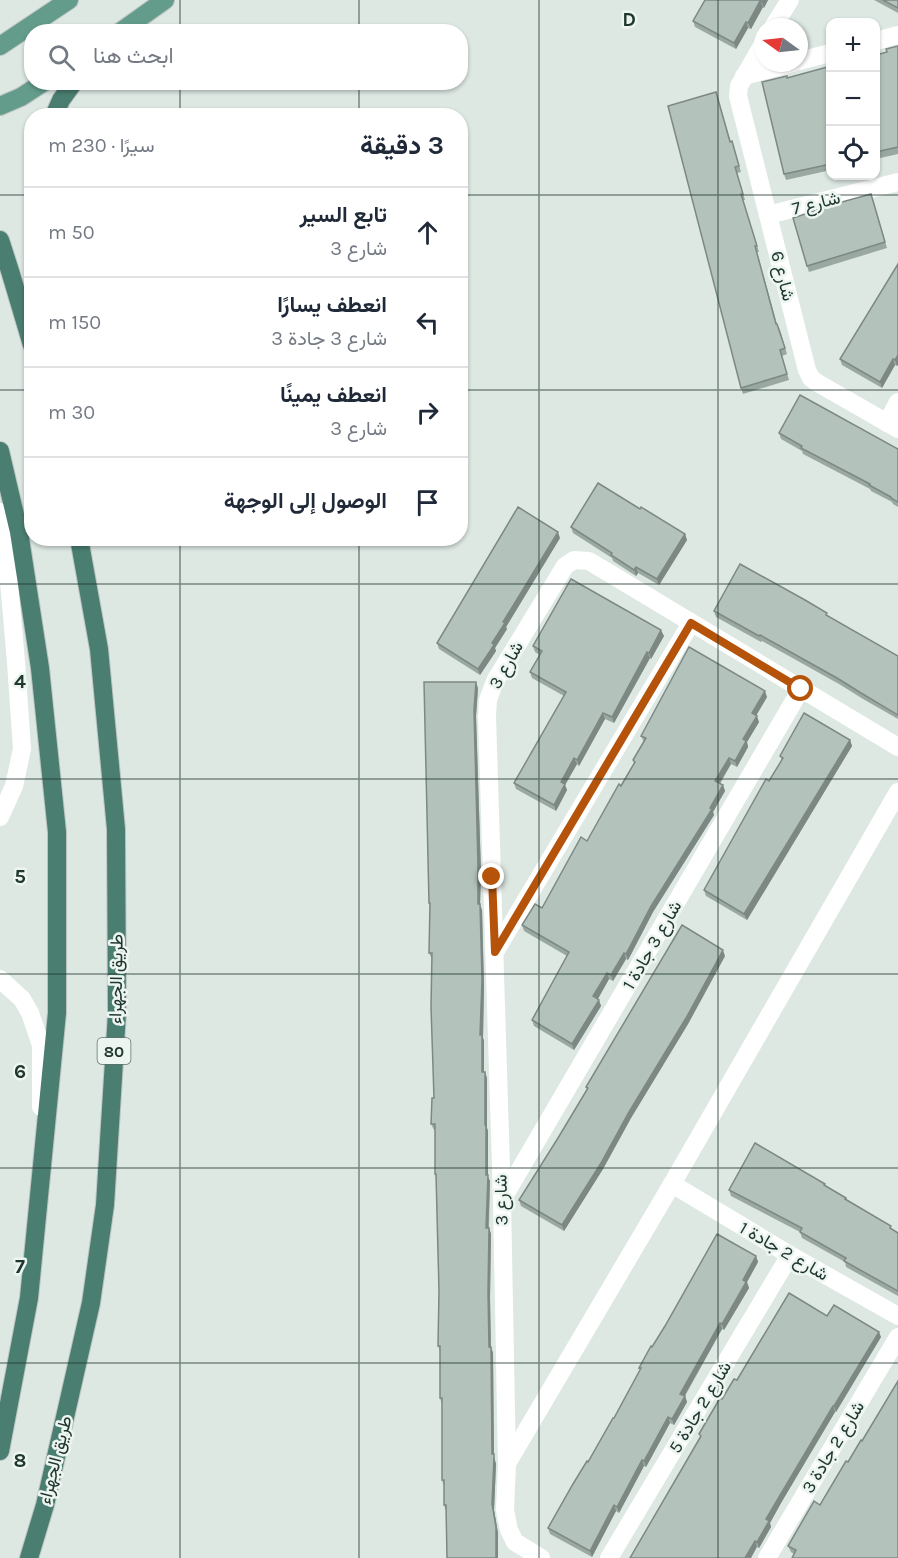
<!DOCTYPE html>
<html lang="ar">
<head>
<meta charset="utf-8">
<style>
	:root { --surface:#fff; --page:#f2f2f3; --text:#1f2937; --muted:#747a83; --line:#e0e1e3 }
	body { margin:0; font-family:Karla,Vazirmatn,sans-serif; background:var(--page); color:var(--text); direction:rtl }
	.controls { position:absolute; right:18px; top:18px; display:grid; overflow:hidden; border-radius:12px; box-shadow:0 2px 4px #0004 }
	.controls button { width:54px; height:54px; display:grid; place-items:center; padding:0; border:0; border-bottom:2px solid var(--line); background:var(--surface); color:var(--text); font:30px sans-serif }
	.compass { position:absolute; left:754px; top:18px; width:54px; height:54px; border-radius:50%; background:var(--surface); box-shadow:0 2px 4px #0004; rotate:285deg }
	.stop { position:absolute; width:18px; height:18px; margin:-14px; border:4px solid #b45309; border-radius:50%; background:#fff }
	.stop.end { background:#b45309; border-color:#fff; box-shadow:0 2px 6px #0008 }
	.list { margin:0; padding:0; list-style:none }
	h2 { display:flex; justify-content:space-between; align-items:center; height:78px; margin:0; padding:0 24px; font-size:26px }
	h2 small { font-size:20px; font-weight:400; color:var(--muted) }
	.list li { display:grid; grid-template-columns:39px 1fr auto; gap:18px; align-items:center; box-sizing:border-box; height:90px; padding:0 24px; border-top:2px solid var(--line) }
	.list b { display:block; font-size:22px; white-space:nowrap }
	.list p { margin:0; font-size:20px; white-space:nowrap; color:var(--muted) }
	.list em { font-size:20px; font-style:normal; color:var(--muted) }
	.icon { flex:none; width:33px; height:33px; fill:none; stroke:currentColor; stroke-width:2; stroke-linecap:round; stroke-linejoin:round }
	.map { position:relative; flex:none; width:898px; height:1558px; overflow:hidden; direction:ltr }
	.search { position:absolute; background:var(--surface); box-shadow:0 2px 4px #0004; left:24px; top:24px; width:444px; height:66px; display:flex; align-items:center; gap:15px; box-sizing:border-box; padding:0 21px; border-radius:24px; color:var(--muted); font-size:22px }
	.panel { position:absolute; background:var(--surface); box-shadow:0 2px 4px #0004; left:24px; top:108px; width:444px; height:438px; border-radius:24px; direction:rtl }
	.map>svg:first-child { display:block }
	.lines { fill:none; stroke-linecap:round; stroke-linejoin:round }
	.primary-casing { stroke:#bcc3c1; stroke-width:20 }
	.trunk-casing { stroke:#bcc3c1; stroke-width:20 }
	.minor { stroke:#fff; stroke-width:18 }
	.tertiary { stroke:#fff; stroke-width:18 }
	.primary { stroke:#649c8b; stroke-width:18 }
	.trunk { stroke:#497e70; stroke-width:18 }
	.wall { fill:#9aa8a2 }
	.shaded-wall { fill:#7d8884 }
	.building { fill:#b3c3bc; stroke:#7d8884; stroke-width:1.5 }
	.route { stroke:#b45309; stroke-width:8 }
	.grid { fill:none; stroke:#203730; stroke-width:1.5; stroke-opacity:0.55 }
	.labels { text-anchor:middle; stroke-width:5; stroke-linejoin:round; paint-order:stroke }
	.shield { fill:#edf5f1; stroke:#5e706a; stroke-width:1.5 }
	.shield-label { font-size:16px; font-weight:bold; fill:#203730 }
	.street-label { font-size:18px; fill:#203730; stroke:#edf5f1 }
	.grid-label { font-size:20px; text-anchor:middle; font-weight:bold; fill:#203730; stroke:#edf5f1; stroke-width:5; stroke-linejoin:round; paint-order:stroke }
</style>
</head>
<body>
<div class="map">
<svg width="898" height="1558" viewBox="0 0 898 1558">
	<rect width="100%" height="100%" fill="#dde8e3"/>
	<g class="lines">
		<defs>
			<g id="primary">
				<path d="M120 32 165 0"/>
				<path d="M0 46 69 0"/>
				<path d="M0 106 21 97 44 82"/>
			</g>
			<g id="trunk">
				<path d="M54 116 61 100 74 82"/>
				<path d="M0 240 10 271 32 345"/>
				<path d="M0 451 19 532 40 668 57 832V1013L29 1298 0 1451"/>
				<path d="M29 1558 45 1505 91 1303 105 1205 117 1013 116 829 99 649 79 538"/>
			</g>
		</defs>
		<use href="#primary" class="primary-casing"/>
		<use href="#trunk" class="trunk-casing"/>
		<g class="minor">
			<path d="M773 27 790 0"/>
			<path d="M876 41 898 35"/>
			<path d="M763 44 739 86 738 96 807 370 811 378 816 382 898 429"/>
			<path d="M799 61 830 53"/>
			<path d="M744 76 793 63"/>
			<path d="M768 215 898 182"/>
			<path d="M887 423 898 402"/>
			<path d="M495 952 691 623"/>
			<path d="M672 1184 790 1255 898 1316"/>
			<path d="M502 1200 801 689"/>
			<path d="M508 1462 672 1184 898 792"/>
			<path d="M541 1558 515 1542 509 1530 505 1510 507 1464 502 1200 487 716 488 700 495 681 565 566 574 560 589 561 898 747"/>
			<path d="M609 1558 790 1255"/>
			<path d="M767 1558 898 1337"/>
		</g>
		<g class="tertiary">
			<path d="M0 512 6 547 16 662 22 749 14 786 0 817"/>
			<path d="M0 979 22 999 30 1013 41 1045V1107"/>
		</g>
		<use href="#primary" class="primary"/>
		<use href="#trunk" class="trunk"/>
	</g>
	<g class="wall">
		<path d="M705 0H768L764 8 763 7 751 29 748 28 736 49 695 27 693 21Z"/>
		<path d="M874 0H898V13Z"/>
		<path d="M898 46V154L876 159V55L887 52Z"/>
		<path d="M831 66V170L786 180 784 174 787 78Z"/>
		<path d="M716 92 731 142 732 141 734 147 741 172 737 173 745 200H743L759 252H757L777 324 780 330 787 354 782 356 789 380 743 394 741 388Z"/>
		<path d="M873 200 887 248 809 272 807 266Z"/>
		<path d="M898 264V365L897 366 895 365 882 388 842 365 840 359Z"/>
		<path d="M779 433 898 449V507L893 504 892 502 871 491 870 489 803 454 802 451 781 439Z"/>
		<path d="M640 509 685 534 687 540 659 585 638 573 636 576 613 561 612 558 573 533 571 527Z"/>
		<path d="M560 538 506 627 507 629 495 648 496 651 480 675 439 649 437 643Z"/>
		<path d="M714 611 828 616 898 656V719L863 699 839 684 762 641 761 642 716 617Z"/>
		<path d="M664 636 651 659 650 658 614 723 605 719 579 766 577 764 565 785 567 790 556 811 516 789 514 783 564 696 532 678 530 672 540 655 535 652 533 646Z"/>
		<path d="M478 688 476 716 481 872 480 905 482 910 484 986 483 1038 484 1041V1072L487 1078V1128L488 1131V1177L490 1181 489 1228 491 1234 490 1298 491 1347 493 1353 494 1457 496 1464 494 1510 498 1533V1558H447L446 1511 444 1505V1486L442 1480V1404L440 1398V1351L438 1346 439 1291 436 1178 435 1174V1130H434L431 1124 434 1098 432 959 429 953 430 906 429 903Z"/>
		<path d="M767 697 756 716 759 722 747 742 748 747 737 767 731 764 720 784 723 785 725 791 713 812 714 815 653 912 628 960 626 959 613 981 609 979 598 999 601 1006 574 1050 534 1026 532 1020 567 956 524 931 522 925 542 908 587 841 634 763 633 760 644 742 641 736Z"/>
		<path d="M850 740 852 746 747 920 706 896 704 890 782 760 780 756Z"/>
		<path d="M725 956 688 1024 631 1118 603 1169 564 1231 521 1206 519 1200 558 1138 587 1090 586 1087Z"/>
		<path d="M825 1186 846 1198 847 1200 898 1233V1296L846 1267 845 1262 802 1238 800 1232 731 1196 729 1190Z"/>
		<path d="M756 1256 758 1262 747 1282 749 1288 724 1330 722 1329 685 1396 687 1402 674 1425 670 1423 646 1467 644 1466 619 1513 616 1511 592 1557 550 1534 548 1528 614 1418 640 1370 639 1368 652 1347Z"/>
		<path d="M827 1316 881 1337 836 1412H835L781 1503 770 1523 771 1527 759 1548 757 1547 699 1434 722 1399 737 1380Z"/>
		<path d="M820 1505 794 1554 791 1552 788 1546Z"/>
	</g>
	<g class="shaded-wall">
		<path d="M763 0H768L764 8 762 2Z"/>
		<path d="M760 1 763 7 751 29 748 23Z"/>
		<path d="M746 22 748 28 736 49 734 43Z"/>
		<path d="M898 355V365L897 366 895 360Z"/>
		<path d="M893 359 895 365 882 388 880 382Z"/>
		<path d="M462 429 466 441 460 445V430Z"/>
		<path d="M558 532 560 538 506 627 507 629 495 648 496 651 480 675 478 669 503 622Z"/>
		<path d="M685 534 687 540 659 585 657 579Z"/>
		<path d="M636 567 638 573 636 576 634 570Z"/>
		<path d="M661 630 664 636 651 659 649 653Z"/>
		<path d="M647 652 650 658 614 723 612 717Z"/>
		<path d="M476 682 478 688 476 716 481 872 480 905 482 910 484 986 483 1038 484 1041V1078L482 1072 480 1035 474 710Z"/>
		<path d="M765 691 767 697 754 719 752 713Z"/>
		<path d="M603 713 605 719 579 766 577 760Z"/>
		<path d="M757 716 759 722 747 742 748 747 737 767 735 761 743 739Z"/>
		<path d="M850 740 852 746 747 920 744 914Z"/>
		<path d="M574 758 577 764 565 785 567 790 556 811 554 805 561 782Z"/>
		<path d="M729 758 731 764 717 787 715 781Z"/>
		<path d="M723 785 725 791 713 812 714 815 653 912 628 960 626 954 651 906Z"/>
		<path d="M723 950 725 956 688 1024 631 1118 603 1169 564 1231 562 1225 629 1112Z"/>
		<path d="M624 953 626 959 613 981 611 975Z"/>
		<path d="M607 973 609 979 596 1002 593 996Z"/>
		<path d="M599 1000 601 1006 574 1050 572 1044Z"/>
		<path d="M485 1072 487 1078V1128L488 1131V1177L490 1181 488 1234 486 1228Z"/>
		<path d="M489 1228 491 1234 490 1298 491 1353 489 1347 488 1292Z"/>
		<path d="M756 1256 758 1262 747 1282 749 1288 724 1330 722 1324 743 1280Z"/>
		<path d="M720 1323 722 1329 682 1400 680 1394Z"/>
		<path d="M879 1332 881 1337 836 1412 834 1406Z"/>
		<path d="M491 1347 493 1353 494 1457 496 1464 494 1510 498 1533V1558H496L492 1504V1454Z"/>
		<path d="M685 1396 687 1402 674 1425 672 1419Z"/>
		<path d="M833 1406 835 1412 781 1503 770 1523 771 1527 759 1548 757 1542 766 1519Z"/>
		<path d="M668 1417 670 1423 646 1467 644 1461Z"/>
		<path d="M642 1460 644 1466 619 1513 617 1507Z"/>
		<path d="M614 1505 616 1511 592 1557 590 1551Z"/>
		<path d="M755 1541 757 1547 751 1558H745Z"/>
	</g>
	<g class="building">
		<path d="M705 0H763L762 2 760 1 748 23 746 22 734 43 693 21Z"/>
		<path d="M883 0H898V8Z"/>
		<path d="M898 46V147L876 152V55L887 52 886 49Z"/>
		<path d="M831 66V164L784 174 762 82 787 76V78Z"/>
		<path d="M716 92 730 142 732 141 739 166 735 167 743 194H741L757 246H755L776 324H777L785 348 780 350 787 374 741 388 668 106Z"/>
		<path d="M871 194 885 242 807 266 793 218 820 209V208Z"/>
		<path d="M898 264V355L895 360 893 359 880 382 840 359Z"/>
		<path d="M800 395 898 449V502L891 498V497L869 485 870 484 801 448 802 446 779 433Z"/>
		<path d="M598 483 640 509 641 507 685 534 657 579 636 567 634 570 611 555 612 553 571 527Z"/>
		<path d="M518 507 558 532 503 622 505 623 492 643 494 645 478 669 437 643Z"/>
		<path d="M740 564 805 600 827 613 826 615 898 656V715L861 693 837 678 760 635 759 636 714 611Z"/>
		<path d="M571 579 661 630 649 653 647 652 612 717 603 713 577 760 574 758 561 782 565 784 554 805 514 783 566 692 530 672 542 651 533 646Z"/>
		<path d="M689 647 765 691 752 713 757 716 743 739 746 741 735 761 729 758 715 781 723 785 710 808 712 809 651 906 626 954 624 953 611 975 607 973 593 996 599 1000 572 1044 532 1020 569 952 522 925 535 904 542 908 581 837 587 841 619 784 621 786 635 762 633 760 646 738 641 736Z"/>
		<path d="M424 682H476L474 710 478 866V904H480L482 980 480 1035H482V1072H485V1125H486V1175H488L486 1228H489L488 1292 489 1347H491L492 1454H494V1458L492 1504 496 1527V1558H447L446 1505H444V1480H442V1398H440V1346H438L439 1291 436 1174H435V1124H431L432 1098H434L431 1007 432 953H429L430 903H429Z"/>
		<path d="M804 713 850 740 744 914 704 890 766 779 769 781 783 758 780 756Z"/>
		<path d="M682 925 723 950 686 1018 629 1112 601 1163 562 1225 519 1200 558 1138 588 1088 586 1087Z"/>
		<path d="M755 1143 825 1184 824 1185 846 1198 845 1199 891 1226 890 1228 898 1233V1291L844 1261 846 1258 800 1232 802 1228 729 1190Z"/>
		<path d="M717 1234 756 1256 743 1280 746 1282 722 1324 720 1323 680 1394 685 1396 672 1419 668 1417 644 1461 642 1460 617 1507 614 1505 590 1551 548 1528 573 1484 587 1461 588 1462 613 1418H614L641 1368H639L651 1346 652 1347 665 1326Z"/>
		<path d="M789 1293 827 1316 834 1305 879 1332 834 1406H833L779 1497 766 1519 769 1521 757 1542 755 1541 745 1558H630L701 1436 699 1434 720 1398 722 1399 734 1379 737 1380Z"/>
		<path d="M898 1381V1558H792L796 1550 788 1546 814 1501 820 1505 846 1461 848 1462 861 1440 862 1441Z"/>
	</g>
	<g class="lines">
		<path class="route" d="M492 877 495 952 691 623 801 689"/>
	</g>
	<path class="grid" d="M180 0V32M359 0V32M539 0V1558M718 0V1558M180 82V116M359 82V116M0 195H32M460 195H898M0 390H32M460 390H898M180 538V1558M359 538V1558M0 584H898M0 779H898M0 974H898M0 1168H898M0 1363H898"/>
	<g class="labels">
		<rect class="shield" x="97.5" y="1038" width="33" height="26" rx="4.5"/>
		<g class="shield-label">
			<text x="114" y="1057">80</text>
		</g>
		<g class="street-label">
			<text transform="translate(816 203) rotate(-14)" y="6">شارع 7</text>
			<text transform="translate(783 276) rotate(76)" y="6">شارع 6</text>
			<text transform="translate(506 665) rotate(-61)" y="6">شارع 3</text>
			<text transform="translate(652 945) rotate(-60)" y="6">شارع 3 جادة 1</text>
			<text transform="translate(116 979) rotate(-89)" y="6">طريق الجهراء</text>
			<text transform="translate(501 1200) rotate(-91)" y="6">شارع 3</text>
			<text transform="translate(784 1251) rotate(30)" y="6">شارع 2 جادة 1</text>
			<text transform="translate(700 1407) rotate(-59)" y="6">شارع 2 جادة 5</text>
			<text transform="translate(833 1447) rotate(-59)" y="6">شارع 2 جادة 3</text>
			<text transform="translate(55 1460) rotate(-76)" y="6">طريق الجهراء</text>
		</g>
	</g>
	<g class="grid-label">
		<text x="629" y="26">D</text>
		<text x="20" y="688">4</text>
		<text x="20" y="883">5</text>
		<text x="20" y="1078">6</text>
		<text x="20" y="1273">7</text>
		<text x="20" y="1467">8</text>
	</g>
</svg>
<div class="controls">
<button>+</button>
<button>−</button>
<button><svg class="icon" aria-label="locate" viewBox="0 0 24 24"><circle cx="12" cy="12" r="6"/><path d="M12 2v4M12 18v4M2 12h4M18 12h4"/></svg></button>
</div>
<svg class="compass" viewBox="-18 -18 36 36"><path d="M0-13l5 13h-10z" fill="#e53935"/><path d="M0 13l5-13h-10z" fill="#747a83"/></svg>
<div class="stop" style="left:801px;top:689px"></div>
<div class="stop end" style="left:492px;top:877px"></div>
<div class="search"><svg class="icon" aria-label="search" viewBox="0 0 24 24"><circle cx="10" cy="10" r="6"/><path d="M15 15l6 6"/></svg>ابحث هنا</div>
<section class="panel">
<h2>3 دقيقة<small>سيرًا · 230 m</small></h2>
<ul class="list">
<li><svg class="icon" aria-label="ahead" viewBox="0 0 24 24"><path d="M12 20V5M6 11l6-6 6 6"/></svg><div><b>تابع السير</b><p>شارع 3</p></div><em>50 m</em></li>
<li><svg class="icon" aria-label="left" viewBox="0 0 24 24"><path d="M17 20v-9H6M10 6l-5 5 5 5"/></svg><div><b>انعطف يسارًا</b><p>شارع 3 جادة 3</p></div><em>150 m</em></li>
<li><svg class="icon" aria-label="right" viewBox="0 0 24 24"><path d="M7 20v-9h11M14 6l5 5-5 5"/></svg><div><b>انعطف يمينًا</b><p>شارع 3</p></div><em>30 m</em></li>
<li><svg class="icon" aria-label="arrive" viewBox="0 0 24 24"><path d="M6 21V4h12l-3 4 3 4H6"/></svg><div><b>الوصول إلى الوجهة</b></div></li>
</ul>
</section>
</div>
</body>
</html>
